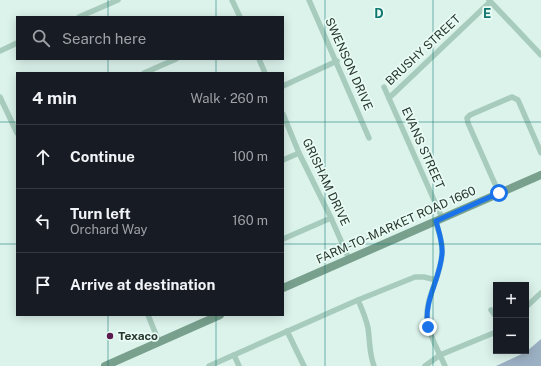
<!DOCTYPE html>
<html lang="en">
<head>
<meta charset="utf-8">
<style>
	:root { --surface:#171b24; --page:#242831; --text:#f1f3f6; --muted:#9ea1a6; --line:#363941 }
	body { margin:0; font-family:"Public Sans",sans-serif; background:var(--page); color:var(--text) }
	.controls { position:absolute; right:12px; bottom:12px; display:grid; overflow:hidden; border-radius:0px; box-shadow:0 2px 10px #0003 }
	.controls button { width:36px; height:36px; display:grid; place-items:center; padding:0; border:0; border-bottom:1px solid var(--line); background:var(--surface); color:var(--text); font:20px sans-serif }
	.stop { position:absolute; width:12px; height:12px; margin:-9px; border:3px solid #1a73e8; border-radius:50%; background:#fff }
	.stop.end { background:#1a73e8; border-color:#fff; box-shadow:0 1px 4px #0008 }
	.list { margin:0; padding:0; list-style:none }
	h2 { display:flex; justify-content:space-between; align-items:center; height:52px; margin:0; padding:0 16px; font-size:17px }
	h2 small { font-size:13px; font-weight:400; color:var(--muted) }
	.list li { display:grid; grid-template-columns:26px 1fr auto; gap:12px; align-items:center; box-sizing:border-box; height:64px; padding:0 16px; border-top:1px solid var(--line) }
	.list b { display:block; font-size:15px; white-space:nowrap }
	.list p { margin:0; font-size:13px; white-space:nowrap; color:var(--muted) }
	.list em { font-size:13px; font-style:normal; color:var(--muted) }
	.icon { flex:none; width:22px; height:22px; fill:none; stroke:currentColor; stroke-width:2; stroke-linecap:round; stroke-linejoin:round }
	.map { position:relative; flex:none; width:541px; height:366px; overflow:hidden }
	.search { position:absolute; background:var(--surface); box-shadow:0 2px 10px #0003; left:16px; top:16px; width:268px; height:44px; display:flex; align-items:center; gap:10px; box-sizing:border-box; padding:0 14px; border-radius:0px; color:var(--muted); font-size:15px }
	.panel { position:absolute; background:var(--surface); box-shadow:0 2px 10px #0003; left:16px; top:72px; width:268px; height:244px; border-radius:0px }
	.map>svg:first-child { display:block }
	.green { fill:#9bb0c3 }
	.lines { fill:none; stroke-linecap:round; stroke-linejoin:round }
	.street { stroke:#a7ccbe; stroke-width:5.5 }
	.secondary { stroke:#78a08d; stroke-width:8 }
	.route { stroke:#1a73e8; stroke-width:5 }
	.grid { fill:none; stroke:#0f766e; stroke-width:1; stroke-opacity:0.55 }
	.poi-dot { fill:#5c1b4e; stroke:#e9fbf5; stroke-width:1.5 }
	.labels { text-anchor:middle; stroke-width:3.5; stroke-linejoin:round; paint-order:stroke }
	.street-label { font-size:12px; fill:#28382f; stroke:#e9fbf5 }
	.poi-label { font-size:12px; font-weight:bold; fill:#28382f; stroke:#e9fbf5; text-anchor:start }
	.grid-label { font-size:13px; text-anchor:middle; font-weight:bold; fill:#0f766e; stroke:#e9fbf5; stroke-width:3.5; stroke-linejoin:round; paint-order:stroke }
</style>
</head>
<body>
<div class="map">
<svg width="541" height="366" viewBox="0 0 541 366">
	<rect width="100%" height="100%" fill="#dcf3ec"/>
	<path class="green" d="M541 339V366H496L526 352Z"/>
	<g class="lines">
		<g class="street">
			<path d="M232 0 240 17"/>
			<path d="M309 0 369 138"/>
			<path d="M489 0 541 55"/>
			<path d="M79 17 118 0"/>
			<path d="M0 51 17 43"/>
			<path d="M259 59 265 73"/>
			<path d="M144 73 176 59"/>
			<path d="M283 86 337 61"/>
			<path d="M384 87 442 218"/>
			<path d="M0 97 17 133"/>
			<path d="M389 98 490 2"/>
			<path d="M283 114 299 153 331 218 349 259"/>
			<path d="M283 160 299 153"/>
			<path d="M499 193 468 123 467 118 470 115 512 97 518 100 541 153"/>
			<path d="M435 221C439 232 443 243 442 254 441 277 425 297 427 320 429 336 439 352 445 366"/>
			<path d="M283 239 331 218"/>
			<path d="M358 300C362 309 366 318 368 328 370 341 369 353 374 366"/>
			<path d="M526 307 541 293"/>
			<path d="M491 310 496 317"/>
			<path d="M148 315 159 342"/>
			<path d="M287 331 304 366"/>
			<path d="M234 355 239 366"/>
			<path d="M209 366 358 300 415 277H424L436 280"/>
			<path d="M425 366 440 355 496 332"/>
		</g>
		<g class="secondary">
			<path d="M283 288 541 175"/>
			<path d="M105 366 220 315"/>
		</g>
	</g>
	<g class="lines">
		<path class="route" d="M428 327C423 301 440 280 442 254 443 243 439 232 436 221L499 193"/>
	</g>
	<path class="grid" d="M108 0V17M216 0V17M325 0V366M433 0V366M108 59V73M216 59V73M0 122H17M283 122H541M0 244H17M283 244H541M108 315V366M216 315V366"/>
	<circle class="poi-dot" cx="110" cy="336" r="4"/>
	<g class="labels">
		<g class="street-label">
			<text transform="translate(423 50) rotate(-43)" y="4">BRUSHY STREET</text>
			<text transform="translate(349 64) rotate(66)" y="4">SWENSON DRIVE</text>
			<text transform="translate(423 148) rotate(66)" y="4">EVANS STREET</text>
			<text transform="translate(326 182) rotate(65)" y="4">GRISHAM DRIVE</text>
			<text transform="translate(396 225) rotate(-24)" y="4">FARM-TO-MARKET ROAD 1660</text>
		</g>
		<g class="poi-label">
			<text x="118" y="340">Texaco</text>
		</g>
	</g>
	<g class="grid-label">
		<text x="379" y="18">D</text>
		<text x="487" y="18">E</text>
	</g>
</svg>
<div class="controls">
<button>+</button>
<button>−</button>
</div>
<div class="stop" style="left:499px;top:193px"></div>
<div class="stop end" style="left:428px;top:327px"></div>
<div class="search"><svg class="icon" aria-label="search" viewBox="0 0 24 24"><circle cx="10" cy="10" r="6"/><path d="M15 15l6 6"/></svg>Search here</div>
<section class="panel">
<h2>4 min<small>Walk · 260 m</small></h2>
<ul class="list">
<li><svg class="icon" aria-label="ahead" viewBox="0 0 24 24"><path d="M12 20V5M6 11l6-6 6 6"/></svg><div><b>Continue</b></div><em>100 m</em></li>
<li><svg class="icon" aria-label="left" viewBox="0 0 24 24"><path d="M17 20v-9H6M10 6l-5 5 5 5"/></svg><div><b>Turn left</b><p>Orchard Way</p></div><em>160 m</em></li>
<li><svg class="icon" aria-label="arrive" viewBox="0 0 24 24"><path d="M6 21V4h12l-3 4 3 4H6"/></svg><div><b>Arrive at destination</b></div></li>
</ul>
</section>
</div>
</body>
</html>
